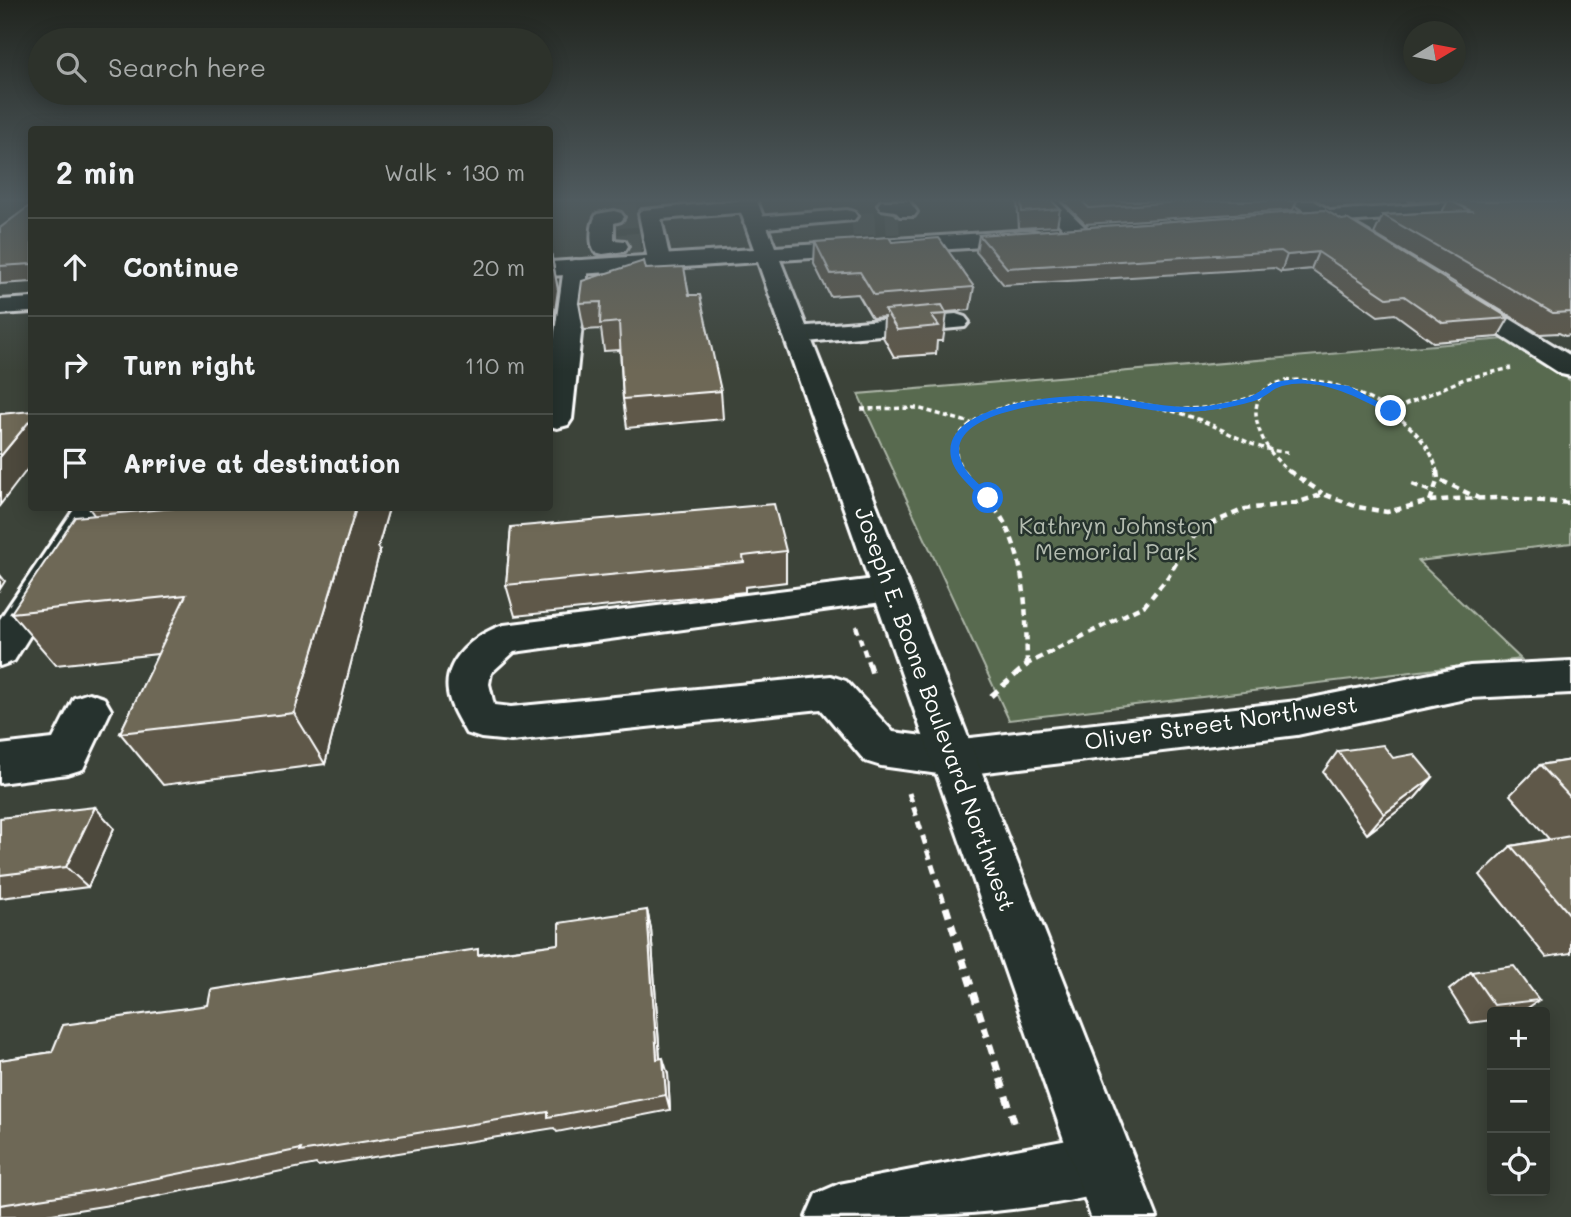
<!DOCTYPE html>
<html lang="en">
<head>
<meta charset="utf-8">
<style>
	:root { --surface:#2d322b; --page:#353a33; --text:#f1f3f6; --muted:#a7aaa9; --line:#484d47 }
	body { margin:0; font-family:Mali,sans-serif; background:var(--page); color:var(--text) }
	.controls { position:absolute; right:21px; bottom:21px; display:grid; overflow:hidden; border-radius:7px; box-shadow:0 4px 18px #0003 }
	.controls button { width:63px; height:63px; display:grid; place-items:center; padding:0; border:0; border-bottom:2px solid var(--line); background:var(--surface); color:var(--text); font:35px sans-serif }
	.compass { position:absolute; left:1403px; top:21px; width:63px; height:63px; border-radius:50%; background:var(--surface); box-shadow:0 4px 18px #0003; rotate:80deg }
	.stop { position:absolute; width:21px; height:21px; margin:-16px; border:5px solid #1a73e8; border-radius:50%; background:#fff }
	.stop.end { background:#1a73e8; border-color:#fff; box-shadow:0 2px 7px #0008 }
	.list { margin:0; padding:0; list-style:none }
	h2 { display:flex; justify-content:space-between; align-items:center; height:91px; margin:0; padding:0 28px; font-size:30px }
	h2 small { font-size:23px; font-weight:400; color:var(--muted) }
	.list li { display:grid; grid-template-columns:46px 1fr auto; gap:21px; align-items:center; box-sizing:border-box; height:98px; padding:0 28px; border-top:2px solid var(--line) }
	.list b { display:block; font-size:26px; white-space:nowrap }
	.list em { font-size:23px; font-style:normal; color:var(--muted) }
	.icon { flex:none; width:38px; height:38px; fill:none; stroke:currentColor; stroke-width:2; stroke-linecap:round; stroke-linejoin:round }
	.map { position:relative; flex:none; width:1571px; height:1217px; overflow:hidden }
	.search { position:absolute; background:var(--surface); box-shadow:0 4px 18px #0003; left:28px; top:28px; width:525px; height:77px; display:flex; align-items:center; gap:18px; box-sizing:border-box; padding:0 24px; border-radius:38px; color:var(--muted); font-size:26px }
	.panel { position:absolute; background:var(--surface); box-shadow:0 4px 18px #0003; left:28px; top:126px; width:525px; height:385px; border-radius:7px }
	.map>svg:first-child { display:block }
	.green { fill:#596b4f; stroke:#acb5a7; stroke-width:2 }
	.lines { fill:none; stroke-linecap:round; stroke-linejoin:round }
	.minor-tunnel { stroke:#50564d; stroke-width:23; stroke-dasharray:23 11; stroke-linecap:butt }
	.minor-casing { stroke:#fff; stroke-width:6 }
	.major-casing { stroke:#fff; stroke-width:6 }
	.path-far3 { stroke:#fff; stroke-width:3.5; stroke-dasharray:5 3.5; stroke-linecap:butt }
	.path-far2 { stroke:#fff; stroke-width:4.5; stroke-dasharray:7 5; stroke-linecap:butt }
	.path-far1 { stroke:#fff; stroke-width:5; stroke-dasharray:9 6; stroke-linecap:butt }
	.path { stroke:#fff; stroke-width:7; stroke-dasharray:10 8; stroke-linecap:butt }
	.minor { fill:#26332d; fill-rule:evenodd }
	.major { fill:#26332d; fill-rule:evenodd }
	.wall { fill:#5f594a; stroke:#fff; stroke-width:2 }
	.shaded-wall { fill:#4d493c; stroke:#fff; stroke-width:2 }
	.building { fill:#6e6856; stroke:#fff; stroke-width:2 }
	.route { fill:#1a73e8 }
	.labels { text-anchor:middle; stroke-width:5; stroke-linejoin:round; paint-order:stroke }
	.park-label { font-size:23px; fill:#b4bcb0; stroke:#26332d }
	.street-label { font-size:23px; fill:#fff; stroke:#26332d }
</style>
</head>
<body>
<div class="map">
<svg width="1571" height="1217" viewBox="0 0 1571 1217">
	<rect width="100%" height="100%" fill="#3c4339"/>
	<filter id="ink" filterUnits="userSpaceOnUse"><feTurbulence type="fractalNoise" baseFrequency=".0143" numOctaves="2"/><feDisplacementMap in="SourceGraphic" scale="14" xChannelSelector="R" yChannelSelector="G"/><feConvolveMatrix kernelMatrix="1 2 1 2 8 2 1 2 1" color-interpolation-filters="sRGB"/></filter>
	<g filter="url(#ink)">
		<path class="green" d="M1505 339 1571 381V543L1418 561 1521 659 1009 720 858 394Z"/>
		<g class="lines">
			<g class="minor-tunnel">
				<path d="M614 217 639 215"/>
				<path d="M852 225 899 222"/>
				<path d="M617 246 644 244"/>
			</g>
			<defs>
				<g id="minor">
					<path d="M737 201H753L759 206 756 210 749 212 661 219 670 260 667 265H651L648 260 639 214 642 210Z"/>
					<path d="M881 201H909L917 212 914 216H900L895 211 881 209 878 205Z"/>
					<path d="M1037 201H1058L1092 234 1089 239H1073Z"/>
					<path d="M1290 201H1314L1369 233 1372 238 1369 243H1353Z"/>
					<path d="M847 210 854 212 857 216 854 220 755 229 748 227 744 223 748 219 755 217Z"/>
					<path d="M614 211 621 213 624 217 621 221 614 223V240L625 241 628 246 625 251 603 254 595 252C589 243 591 222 597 214Z"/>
					<path d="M576 260 584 262 588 267 572 419 568 425 557 428 550 426V368L564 267 568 262Z"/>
					<path d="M1460 292 1469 294 1571 356V376L1561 374 1451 304 1448 299 1451 294Z"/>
					<path d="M956 314 965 317 969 322 965 327 796 343 787 341 783 335 787 329 796 327Z"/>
					<path d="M75 508H109L14 661 0 666V619Z"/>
					<path d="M891 577 904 581 910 590 904 599 514 652 491 673 489 684 494 705 511 707 831 676 846 681 893 732 953 740 1297 701 1470 666 1571 661V693L1470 698 1297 735 953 776 881 766 865 761 821 709 511 741 481 738 466 733C459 720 450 707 448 692 443 660 476 633 504 625Z"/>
					<path d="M89 693 104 698 111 710 83 769 67 774 0 783V745L53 739 74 698Z"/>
					<path d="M1104 1133 1126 1143 1136 1165 1126 1187C1026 1217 912 1217 806 1217L816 1194 839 1184Z"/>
				</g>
				<g id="major">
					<path d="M737 201H757L775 247 1029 230 1037 232 1040 237 1037 242 1029 244 780 260 1157 1217H1091L758 262 550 276V262L754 249Z"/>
					<path d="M1476 201H1571V204L1563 207 1285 226 1278 224 1274 220 1278 216 1285 214Z"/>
					<path d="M32 298V312L0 314V300Z"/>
				</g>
			</defs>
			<use href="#minor" class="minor-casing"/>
			<use href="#major" class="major-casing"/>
			<g class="path-far3">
				<path d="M861 409 917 408 971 423"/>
				<path d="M1175 410 1219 407 1262 394"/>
				<path d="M964 473C953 457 952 439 968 426 1023 381 1139 397 1200 420 1231 432 1256 452 1290 452"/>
				<path d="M1291 473C1254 445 1232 380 1300 380 1333 380 1364 395 1391 411"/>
				<path d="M1437 473C1433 446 1411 427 1391 411L1464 379 1511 368"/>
			</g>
			<g class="path-far2">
				<path d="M963 471C974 488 990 500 1001 517 1027 560 1026 615 1027 664"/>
				<path d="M1289 471 1322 493"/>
				<path d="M1437 471 1438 479 1478 498"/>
				<path d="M1412 484 1433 492"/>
				<path d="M1430 501 1438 479"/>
				<path d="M856 626 869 665"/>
				<path d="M1025 665 1145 605 1168 577 1189 541 1201 528 1245 509 1296 503 1323 494 1358 507 1387 512 1430 501 1453 499 1501 498 1571 503"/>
			</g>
			<g class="path-far1">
				<path d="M869 664 872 674"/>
				<path d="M991 696 1028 664"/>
				<path d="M909 793 946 909"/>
			</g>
			<path class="path" d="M946 907 1016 1128"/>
			<use href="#minor" class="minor"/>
			<use href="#major" class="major"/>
		</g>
		<g class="wall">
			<path d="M1017 201H1052L1060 209 1057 226 1019 228Z"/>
			<path d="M1062 201H1297L1293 210 1085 224Z"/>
			<path d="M1407 201H1438L1411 203Z"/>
			<path d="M1448 201H1571V335L1565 336 1559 333 1540 334 1374 234 1383 215 1442 212Z"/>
			<path d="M32 204V282L0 284V228Z"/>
			<path d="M1325 210 1509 318 1498 337 1433 342 1395 314 1378 316 1311 269 1281 272 1274 268 1004 285 976 252 979 235Z"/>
			<path d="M815 242H892L974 287 970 310 946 312 947 314 943 341H937L936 354 894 357 883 337 884 317 872 318 858 294 830 296 814 264Z"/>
			<path d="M550 247 558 290 552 332H550Z"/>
			<path d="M646 269 689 295 721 391 723 419 627 428 623 399 620 350 604 351 601 329 584 330 579 303Z"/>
			<path d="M89 508H389L378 547 380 550 325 764 163 785 120 733 158 654 56 665 11 613 94 515Z"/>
			<path d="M511 527 786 551V582L745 587V592L515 616 506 585Z"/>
			<path d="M1338 751 1433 777 1415 798 1367 834 1323 772Z"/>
			<path d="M1571 760V953L1546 957 1480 875 1511 846 1549 839 1510 795 1540 765Z"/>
			<path d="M0 818 114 828 88 887 0 898Z"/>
			<path d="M647 910 651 929 660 1058 668 1074 670 1110 557 1132 554 1128 318 1166 316 1164 129 1202 33 1217H0V1060L52 1052 208 1005 481 954 559 944Z"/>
			<path d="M1471 972 1539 1000 1522 1012H1492V1020L1470 1023 1449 990Z"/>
		</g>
		<g class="shaded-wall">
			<path d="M550 247 558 290 552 332 550 318Z"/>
			<path d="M1318 252 1311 269 1281 272 1287 255Z"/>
			<path d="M32 418V463L0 505V457Z"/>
			<path d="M356 508H389L378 547 380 550 325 764 294 713Z"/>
			<path d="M0 575 5 581 0 589Z"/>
			<path d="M1433 777 1415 798 1367 834 1384 814Z"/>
			<path d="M95 807 114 828 88 887 66 867Z"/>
			<path d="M647 910 651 929 661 1075 657 1059Z"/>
			<path d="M663 1058 668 1074 670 1110 666 1095Z"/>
		</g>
		<g class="building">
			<path d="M1021 201H1052L1060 209 1022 212Z"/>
			<path d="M1082 201H1195L1089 208Z"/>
			<path d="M1451 201H1571V312L1553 313 1383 215 1471 211Z"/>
			<path d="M32 204V264L0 266V228Z"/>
			<path d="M1325 210 1342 220 1347 219 1509 318 1443 323 1404 296 1387 298 1318 252 1287 255 1281 251 1007 268 979 235Z"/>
			<path d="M889 237 892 242 939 238 974 287 874 295 860 272 831 274 815 242Z"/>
			<path d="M644 261 646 269 684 267 689 295H700L721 391 623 399 619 322 600 324 601 302 579 303 582 281Z"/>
			<path d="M942 305 947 314 931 315 939 326 897 330 885 310Z"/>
			<path d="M32 411V418L0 457V414Z"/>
			<path d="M774 504 786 551 743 556 744 562 506 585 511 527Z"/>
			<path d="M175 508H356L294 713 120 733 186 595 11 613 75 517Z"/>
			<path d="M1383 745 1393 758 1414 754 1433 777 1384 814 1338 751Z"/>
			<path d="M1571 760V798L1540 765Z"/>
			<path d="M95 807 66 867 0 875V818Z"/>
			<path d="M1571 836V916L1511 846Z"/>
			<path d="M647 910 657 1059 663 1058 666 1095 548 1117V1112L300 1152 301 1149 103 1189 0 1205V1060L52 1052 63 1025 208 1005 211 990 478 949V955L559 944V923Z"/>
			<path d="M1514 966 1539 1000 1494 1005 1471 972Z"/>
		</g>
	</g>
	<linearGradient id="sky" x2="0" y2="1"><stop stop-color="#21251f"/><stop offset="0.54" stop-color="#505b5f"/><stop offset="1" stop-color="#505b5f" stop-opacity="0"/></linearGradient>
	<rect width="1571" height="371" fill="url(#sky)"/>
	<path class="route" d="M1298 379 1349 386 1395 411 1388 413C1357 397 1319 376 1282 386 1272 389 1264 398 1254 401 1228 409 1202 412 1175 412 1145 412 1115 401 1085 401 1055 401 936 412 963 465 968 476 983 487 991 496V501H984C975 490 958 477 953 464 931 407 1050 395 1085 396 1126 396 1166 411 1207 406 1221 404 1236 401 1249 397 1259 393 1267 385 1277 382 1284 380 1291 380 1298 379Z"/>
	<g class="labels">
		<g class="park-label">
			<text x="1116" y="534">Kathryn Johnston<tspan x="1116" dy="26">Memorial Park</tspan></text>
		</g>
		<g class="street-label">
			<text transform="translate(935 709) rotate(70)" y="8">Joseph E. Boone Boulevard Northwest</text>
			<text transform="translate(1221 723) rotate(-8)" y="8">Oliver Street Northwest</text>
		</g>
	</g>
</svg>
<div class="controls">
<button>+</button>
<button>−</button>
<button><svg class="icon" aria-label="locate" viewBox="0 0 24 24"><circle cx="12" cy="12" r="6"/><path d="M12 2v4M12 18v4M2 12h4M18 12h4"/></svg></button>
</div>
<svg class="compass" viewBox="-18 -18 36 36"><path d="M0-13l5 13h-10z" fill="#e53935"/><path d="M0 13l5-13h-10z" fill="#a7aaa9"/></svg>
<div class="stop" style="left:988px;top:498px"></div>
<div class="stop end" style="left:1391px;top:411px"></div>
<div class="search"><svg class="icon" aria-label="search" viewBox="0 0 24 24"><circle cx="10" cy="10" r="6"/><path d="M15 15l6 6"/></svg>Search here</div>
<section class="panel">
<h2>2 min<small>Walk · 130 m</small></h2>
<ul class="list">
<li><svg class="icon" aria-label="ahead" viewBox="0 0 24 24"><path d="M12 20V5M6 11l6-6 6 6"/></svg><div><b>Continue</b></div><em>20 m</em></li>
<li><svg class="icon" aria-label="right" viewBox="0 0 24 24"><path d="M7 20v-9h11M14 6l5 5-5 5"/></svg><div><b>Turn right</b></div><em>110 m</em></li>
<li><svg class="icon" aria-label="arrive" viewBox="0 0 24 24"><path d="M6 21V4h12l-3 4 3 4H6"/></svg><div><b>Arrive at destination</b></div></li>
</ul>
</section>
</div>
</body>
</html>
